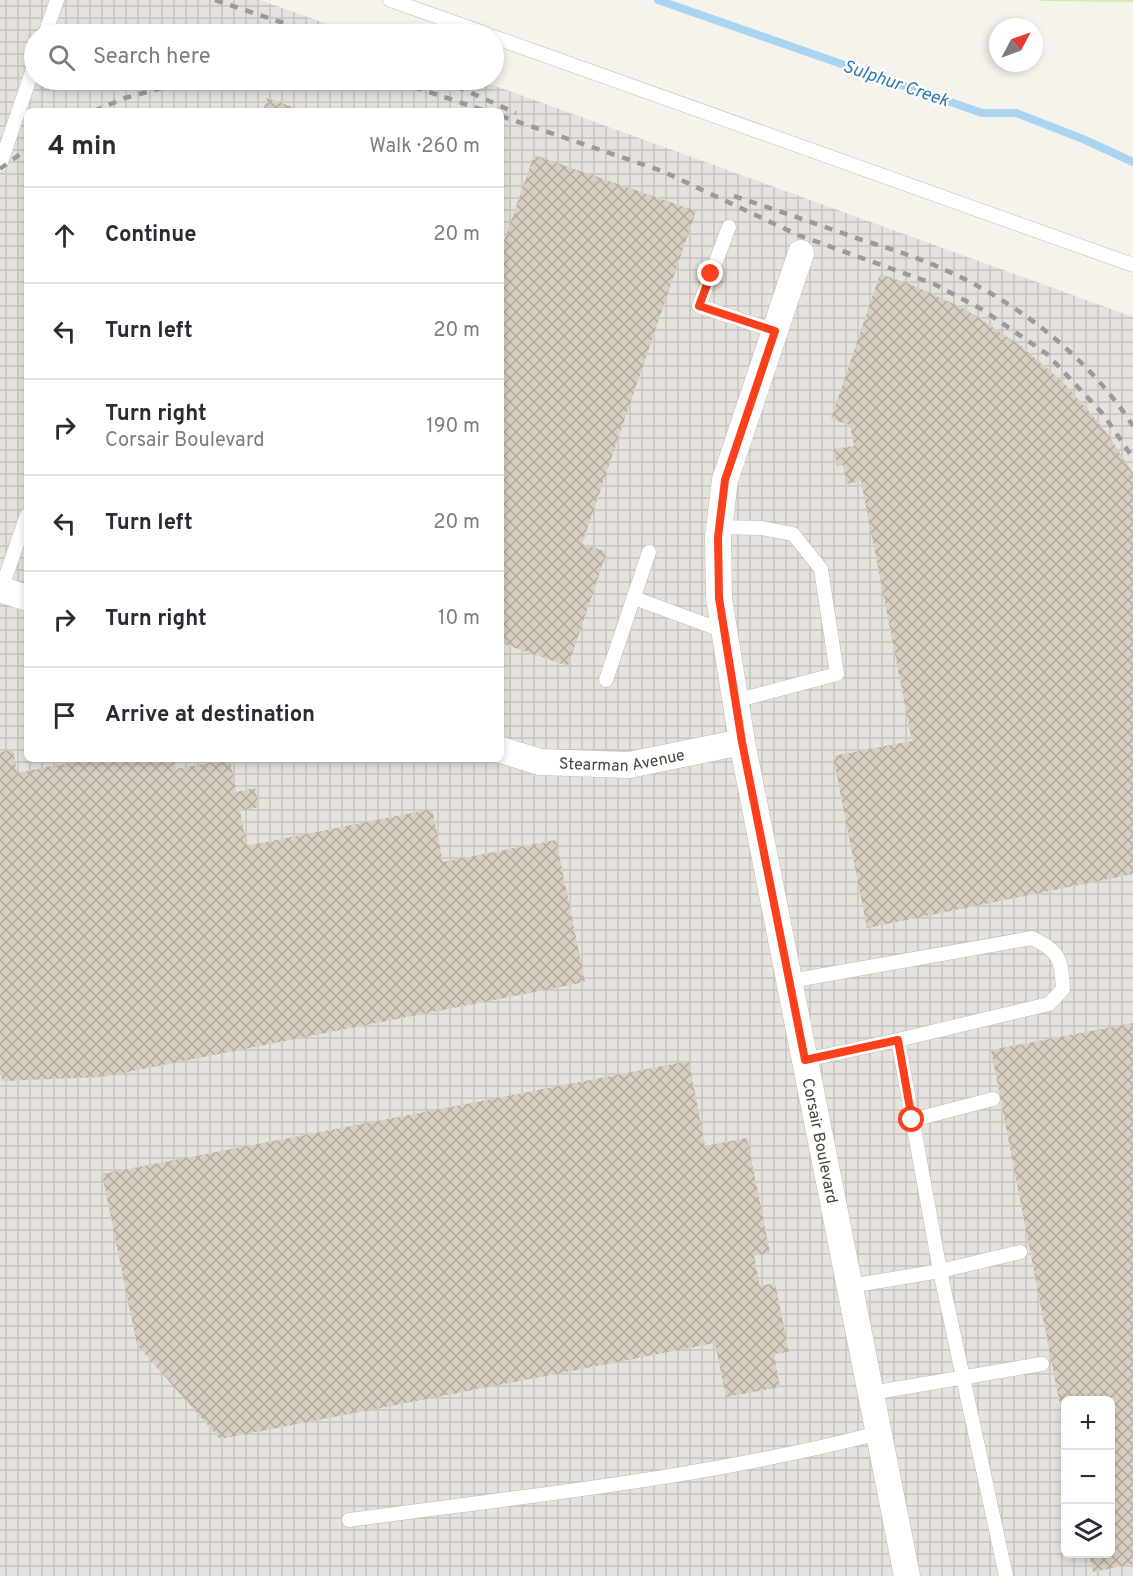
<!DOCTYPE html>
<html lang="en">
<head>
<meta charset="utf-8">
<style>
	:root { --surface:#fff; --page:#f2f2f3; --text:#2b2b33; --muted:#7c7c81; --line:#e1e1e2 }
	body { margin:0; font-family:Overpass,sans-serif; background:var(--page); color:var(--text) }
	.controls { position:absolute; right:18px; bottom:18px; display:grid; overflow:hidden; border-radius:9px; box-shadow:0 3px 9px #0003 }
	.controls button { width:54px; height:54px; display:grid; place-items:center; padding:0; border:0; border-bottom:2px solid var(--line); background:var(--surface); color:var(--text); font:30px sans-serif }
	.compass { position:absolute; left:989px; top:18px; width:54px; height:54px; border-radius:50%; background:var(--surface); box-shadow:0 3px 9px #0003; rotate:49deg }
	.stop { position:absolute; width:18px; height:18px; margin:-14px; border:4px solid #fc3f1d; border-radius:50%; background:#fff }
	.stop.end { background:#fc3f1d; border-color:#fff; box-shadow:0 2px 6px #0008 }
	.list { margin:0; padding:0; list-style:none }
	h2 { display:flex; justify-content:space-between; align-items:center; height:78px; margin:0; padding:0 24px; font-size:26px }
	h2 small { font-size:20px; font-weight:400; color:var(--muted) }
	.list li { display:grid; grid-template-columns:39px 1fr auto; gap:18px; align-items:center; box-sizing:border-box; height:96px; padding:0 24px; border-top:2px solid var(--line) }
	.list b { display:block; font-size:22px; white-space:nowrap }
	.list p { margin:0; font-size:20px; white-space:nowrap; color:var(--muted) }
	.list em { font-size:20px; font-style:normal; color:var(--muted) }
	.icon { flex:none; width:33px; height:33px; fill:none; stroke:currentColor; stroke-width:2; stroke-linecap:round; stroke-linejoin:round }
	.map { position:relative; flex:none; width:1133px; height:1576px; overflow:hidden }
	.search { position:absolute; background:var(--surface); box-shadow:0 3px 9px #0003; left:24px; top:24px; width:480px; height:66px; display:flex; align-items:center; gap:15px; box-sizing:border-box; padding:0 21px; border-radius:33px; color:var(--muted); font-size:22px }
	.panel { position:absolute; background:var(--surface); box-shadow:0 3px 9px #0003; left:24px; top:108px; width:480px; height:654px; border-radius:9px }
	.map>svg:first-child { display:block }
	.industrial { fill:url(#industrial-grid); fill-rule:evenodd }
	.grass { fill:url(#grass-tufts) }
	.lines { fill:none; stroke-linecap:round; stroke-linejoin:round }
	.stream { stroke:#a9d4f2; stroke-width:8 }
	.building { fill:url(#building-cross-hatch) }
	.lane-casing { stroke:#c2bbae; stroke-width:15 }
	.street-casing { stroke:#c2bbae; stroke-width:27 }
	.lane { stroke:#fff; stroke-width:14 }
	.street { stroke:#fff; stroke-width:26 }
	.rail { stroke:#9a9a9a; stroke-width:4.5; stroke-dasharray:8 8; stroke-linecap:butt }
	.route { stroke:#fc3f1d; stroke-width:8 }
	.labels { text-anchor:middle; stroke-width:4.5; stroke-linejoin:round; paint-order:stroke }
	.street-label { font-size:16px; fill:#4b4439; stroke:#fff }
	.water-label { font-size:18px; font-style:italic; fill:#2e7ab2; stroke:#fff }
</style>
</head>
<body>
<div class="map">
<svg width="1133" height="1576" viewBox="0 0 1133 1576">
	<defs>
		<pattern id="industrial-grid" width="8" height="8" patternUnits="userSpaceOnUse" patternTransform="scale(1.5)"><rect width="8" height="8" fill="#e6e2dd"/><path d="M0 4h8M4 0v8" fill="none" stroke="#c7c3be"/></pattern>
		<pattern id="grass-tufts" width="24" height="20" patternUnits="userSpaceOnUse" patternTransform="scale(1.5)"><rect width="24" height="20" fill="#d2eab5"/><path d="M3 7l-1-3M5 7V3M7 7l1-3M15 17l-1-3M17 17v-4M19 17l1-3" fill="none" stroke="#b6ca9c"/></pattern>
		<pattern id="building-cross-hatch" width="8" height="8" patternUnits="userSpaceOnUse" patternTransform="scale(1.5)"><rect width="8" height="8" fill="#d8cfc1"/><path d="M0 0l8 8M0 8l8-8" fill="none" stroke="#b1aa9e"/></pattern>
	</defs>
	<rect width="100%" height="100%" fill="#f6f3ec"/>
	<path class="industrial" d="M0 0H260L355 34H34V80H479L1133 317V1576H0ZM27 111H501V759H27ZM1066 1400H1110V1554H1066Z"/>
	<path class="grass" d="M1039 0H1133V2L1042 1Z"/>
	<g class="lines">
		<path class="stream" d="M658 0 982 113H1016L1083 139 1133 162"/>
	</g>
	<g class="building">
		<path d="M267 98 304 111H263Z"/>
		<path d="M534 155 696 211 582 544 607 552 568 666 501 643V250Z"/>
		<path d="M880 274 910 284 965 309 1021 346 1064 383 1087 409 1106 432 1133 473V874L867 928 833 756 912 741 861 481 847 484 843 465 837 466 834 449 854 446 850 425 831 419Z"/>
		<path d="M13 750 17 773 90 759H174L176 769 230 759 236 792 255 788 259 807 240 811 247 846 432 809 443 862 556 840 585 982 102 1077 2 1081 0 1071V752Z"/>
		<path d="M1133 1023V1564L1093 1572 1089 1554H1110V1400H1066L1064 1426 991 1050Z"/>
		<path d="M689 1061 705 1146 747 1138 770 1253 754 1256 760 1286 775 1283 789 1352 774 1354 780 1387 726 1397 715 1343 220 1439 137 1345 102 1174Z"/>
	</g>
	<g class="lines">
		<defs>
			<g id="lane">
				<path d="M390 0 487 34"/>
				<path d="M45 34 57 0"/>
				<path d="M494 37 1133 265"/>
				<path d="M0 165 34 66"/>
				<path d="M729 227 699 306 775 331"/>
				<path d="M720 527 762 528 793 534 821 569 837 674 735 701"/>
				<path d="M1 590 27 515"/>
				<path d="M634 598 724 631"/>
				<path d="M606 680 649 552"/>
				<path d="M790 981 1032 938C1060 952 1061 958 1063 989L1049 1004 898 1040"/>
				<path d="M805 1060 898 1040 940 1271 1006 1576"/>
				<path d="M912 1120 993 1099"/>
				<path d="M850 1286 940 1271 1020 1252"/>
				<path d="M871 1393 1042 1364"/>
				<path d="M349 1520C526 1496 705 1478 879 1433"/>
			</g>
			<g id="street">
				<path id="s1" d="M801 253 725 480 718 537 719 598 742 742 907 1576"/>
				<path d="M0 589 27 598"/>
				<path id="s2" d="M501 750 540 762 629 765 742 742"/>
			</g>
		</defs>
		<use href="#lane" class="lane-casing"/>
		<use href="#street" class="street-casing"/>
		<use href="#lane" class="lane"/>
		<use href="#street" class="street"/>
		<g class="rail">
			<path d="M215 0 316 34"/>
			<path d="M383 80 402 83 486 111"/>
			<path d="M442 80 516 113"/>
			<path d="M94 111 125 98 191 80"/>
			<path d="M501 116 662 171 798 235 934 284 983 310 1047 354 1103 414 1133 458"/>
			<path d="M0 169 27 149"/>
			<path d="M734 196C776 210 817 224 859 239 888 248 917 257 945 270 1018 302 1089 358 1133 426"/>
		</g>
	</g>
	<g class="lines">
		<path class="route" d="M711 274 699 306 775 331 725 480 718 537 719 598 742 742 805 1060 898 1040 912 1120"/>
	</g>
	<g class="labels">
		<g class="street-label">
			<text dy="6" stroke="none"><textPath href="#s2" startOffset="123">Stearman Avenue</textPath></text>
			<text dy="6" stroke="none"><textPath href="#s1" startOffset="910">Corsair Boulevard</textPath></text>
		</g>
		<g class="water-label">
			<text transform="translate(896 83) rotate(19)" y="6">Sulphur Creek</text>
		</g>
	</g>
</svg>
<div class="controls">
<button>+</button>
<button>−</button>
<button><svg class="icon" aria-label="layers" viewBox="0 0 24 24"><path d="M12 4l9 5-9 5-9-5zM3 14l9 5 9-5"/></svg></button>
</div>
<svg class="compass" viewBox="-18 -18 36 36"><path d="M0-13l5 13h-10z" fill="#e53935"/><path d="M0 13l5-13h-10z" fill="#7c7c81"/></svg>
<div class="stop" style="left:912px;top:1120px"></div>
<div class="stop end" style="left:711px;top:274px"></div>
<div class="search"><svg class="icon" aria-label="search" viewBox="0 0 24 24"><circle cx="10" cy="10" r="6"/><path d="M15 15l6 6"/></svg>Search here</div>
<section class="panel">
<h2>4 min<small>Walk · 260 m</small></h2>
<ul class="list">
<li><svg class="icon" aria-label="ahead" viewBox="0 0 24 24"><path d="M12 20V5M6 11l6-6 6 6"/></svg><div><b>Continue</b></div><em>20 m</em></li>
<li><svg class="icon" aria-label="left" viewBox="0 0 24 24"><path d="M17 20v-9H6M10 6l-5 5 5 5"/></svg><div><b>Turn left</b></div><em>20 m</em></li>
<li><svg class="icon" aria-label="right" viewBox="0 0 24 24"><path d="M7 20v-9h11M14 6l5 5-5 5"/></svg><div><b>Turn right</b><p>Corsair Boulevard</p></div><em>190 m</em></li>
<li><svg class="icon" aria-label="left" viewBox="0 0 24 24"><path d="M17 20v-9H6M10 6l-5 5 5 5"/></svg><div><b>Turn left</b></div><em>20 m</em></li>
<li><svg class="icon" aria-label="right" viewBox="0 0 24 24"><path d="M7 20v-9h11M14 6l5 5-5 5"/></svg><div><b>Turn right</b></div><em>10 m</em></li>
<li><svg class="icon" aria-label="arrive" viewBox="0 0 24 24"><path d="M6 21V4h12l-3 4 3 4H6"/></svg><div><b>Arrive at destination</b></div></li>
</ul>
</section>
</div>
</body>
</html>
